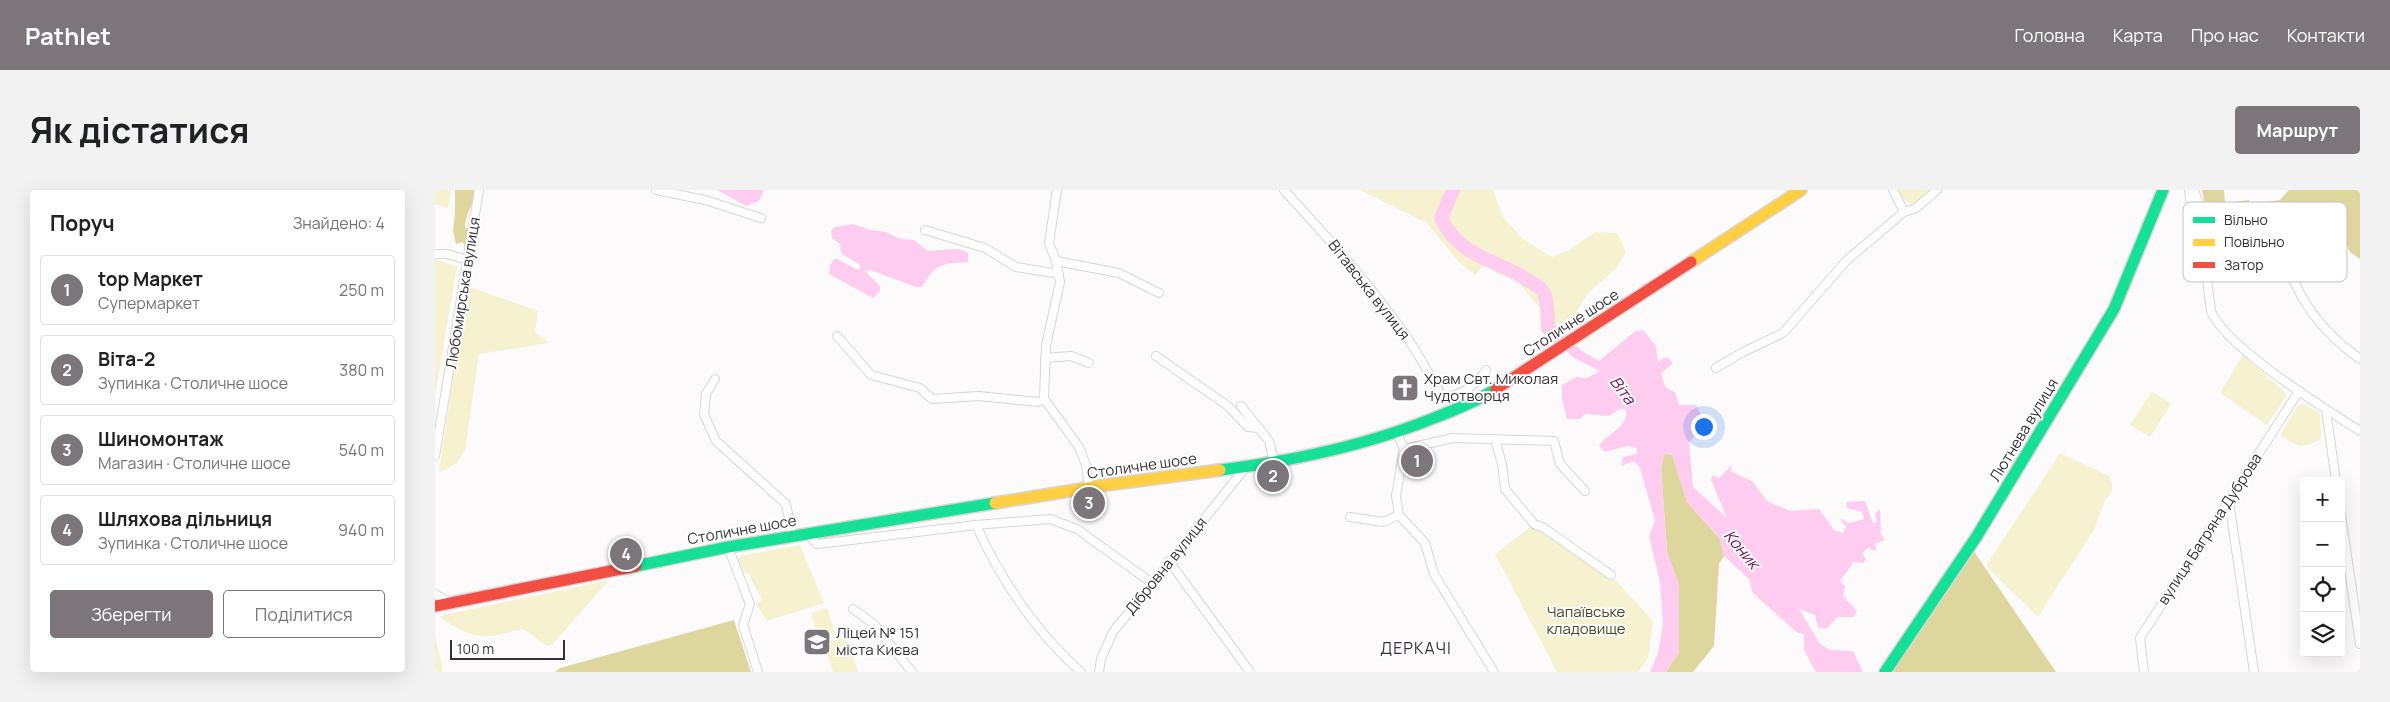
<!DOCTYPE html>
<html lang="uk">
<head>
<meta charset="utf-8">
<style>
	:root { --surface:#fff; --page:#f2f2f2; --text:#202124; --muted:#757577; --line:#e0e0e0; --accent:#7c767a }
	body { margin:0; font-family:Manrope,sans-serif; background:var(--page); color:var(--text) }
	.controls { position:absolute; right:15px; bottom:15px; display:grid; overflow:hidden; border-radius:5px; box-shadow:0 5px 20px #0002 }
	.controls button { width:45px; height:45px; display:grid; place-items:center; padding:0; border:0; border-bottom:1px solid var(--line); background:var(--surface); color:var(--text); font:25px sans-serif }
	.scale { position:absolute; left:15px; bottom:12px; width:115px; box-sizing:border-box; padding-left:5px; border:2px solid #372f34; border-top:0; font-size:14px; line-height:18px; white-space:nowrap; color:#372f34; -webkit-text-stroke:4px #fff; paint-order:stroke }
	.you { position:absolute; left:1268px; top:236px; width:18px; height:18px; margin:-12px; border:4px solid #fff; border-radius:50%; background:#1a73e8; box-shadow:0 0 0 8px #1a73e833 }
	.badge { display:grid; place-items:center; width:32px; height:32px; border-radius:50%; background:var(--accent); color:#fff; font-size:16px; font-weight:700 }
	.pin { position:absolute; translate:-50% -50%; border:2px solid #fff; box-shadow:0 1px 5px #0006 }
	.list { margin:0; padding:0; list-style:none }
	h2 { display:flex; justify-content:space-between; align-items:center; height:65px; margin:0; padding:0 20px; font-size:21px }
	h2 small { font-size:16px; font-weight:400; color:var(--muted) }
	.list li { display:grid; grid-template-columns:32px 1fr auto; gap:15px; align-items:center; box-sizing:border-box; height:70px; margin:0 10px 10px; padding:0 10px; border:1px solid var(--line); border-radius:5px }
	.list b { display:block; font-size:19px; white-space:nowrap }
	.list p { margin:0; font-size:16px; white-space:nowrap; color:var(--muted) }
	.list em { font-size:16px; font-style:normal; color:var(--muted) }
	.actions { display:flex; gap:10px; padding:15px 20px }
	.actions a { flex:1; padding:11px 0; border:1px solid var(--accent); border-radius:5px; text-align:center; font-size:18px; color:var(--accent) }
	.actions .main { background:var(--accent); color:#fff }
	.icon { flex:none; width:28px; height:28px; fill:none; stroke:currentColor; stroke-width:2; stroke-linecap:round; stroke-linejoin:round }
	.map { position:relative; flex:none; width:1925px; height:482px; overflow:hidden; border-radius:5px }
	header { display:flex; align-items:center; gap:30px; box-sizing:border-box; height:70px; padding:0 25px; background:var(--accent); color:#fff }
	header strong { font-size:24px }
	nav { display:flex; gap:28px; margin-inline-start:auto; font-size:18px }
	.intro { display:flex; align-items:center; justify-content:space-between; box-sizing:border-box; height:120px; padding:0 30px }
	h1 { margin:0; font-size:35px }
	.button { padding:12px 22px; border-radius:5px; background:var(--accent); color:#fff; font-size:18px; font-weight:700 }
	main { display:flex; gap:30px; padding:0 30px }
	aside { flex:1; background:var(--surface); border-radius:5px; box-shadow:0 5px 20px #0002 }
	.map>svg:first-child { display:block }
	.green { fill:#f6f2d0 }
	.forest { fill:#ddd79e }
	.water { fill:#feccef }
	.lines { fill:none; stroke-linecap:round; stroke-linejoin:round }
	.river { stroke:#feccef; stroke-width:14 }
	.street-casing { stroke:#d9d5d7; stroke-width:10 }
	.fast-casing { stroke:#d9d5d7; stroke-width:14 }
	.slow-casing { stroke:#d9d5d7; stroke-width:14 }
	.jam-casing { stroke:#d9d5d7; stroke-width:14 }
	.street { stroke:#fffefe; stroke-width:8 }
	.fast { stroke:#16e098; stroke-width:11 }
	.slow { stroke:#ffcf43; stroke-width:11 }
	.jam { stroke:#f24e42; stroke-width:11 }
	.labels { text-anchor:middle; stroke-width:4; stroke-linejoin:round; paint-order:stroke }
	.street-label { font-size:15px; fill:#372f34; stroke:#fff }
	.poi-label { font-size:15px; fill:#372f34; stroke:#fff; text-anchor:start }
	.park-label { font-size:15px; fill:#4b471c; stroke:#fff }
	.water-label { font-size:16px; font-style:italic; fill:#751162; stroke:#fff }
	.neighbourhood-label { font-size:16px; letter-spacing:1px; fill:#3b2c36; stroke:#fff }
	.key { fill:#fff; stroke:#c3c1c2; stroke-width:1 }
	.key-label { font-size:14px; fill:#372f34 }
</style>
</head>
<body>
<header>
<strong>Pathlet</strong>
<nav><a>Головна</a><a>Карта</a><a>Про нас</a><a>Контакти</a></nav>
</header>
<div class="intro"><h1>Як дістатися</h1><a class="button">Маршрут</a></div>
<main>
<aside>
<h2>Поруч<small>Знайдено: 4</small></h2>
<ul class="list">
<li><span class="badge">1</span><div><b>top Маркет</b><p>Супермаркет</p></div><em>250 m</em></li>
<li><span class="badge">2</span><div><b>Віта-2</b><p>Зупинка · Столичне шосе</p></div><em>380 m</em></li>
<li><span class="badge">3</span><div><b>Шиномонтаж</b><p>Магазин · Столичне шосе</p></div><em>540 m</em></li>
<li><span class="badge">4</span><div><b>Шляхова дільниця</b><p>Зупинка · Столичне шосе</p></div><em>940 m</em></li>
</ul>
<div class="actions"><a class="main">Зберегти</a><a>Поділитися</a></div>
</aside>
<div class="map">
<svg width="1925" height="482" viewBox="0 0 1925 482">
	<rect width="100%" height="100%" fill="#fcfafb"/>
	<g class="green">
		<path d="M0 0H16L13 18 0 14Z"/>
		<path d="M925 0H1058L1068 27 1088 49 1117 67 1134 60 1160 42 1182 43 1191 62 1182 78 1153 103 1139 126 1109 140 1105 118 1082 91 1062 83 1049 75 1040 85 1024 72 992 33Z"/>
		<path d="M1463 0H1503L1489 12 1475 14 1465 6Z"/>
		<path d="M0 69 22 77 0 205Z"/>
		<path d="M35 97 103 121 100 142 114 153 44 164 30 260 22 273 6 282 4 280 32 99Z"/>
		<path d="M1808 165 1851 203V207L1832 235 1785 203Z"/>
		<path d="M1717 201 1736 214 1715 247 1695 235Z"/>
		<path d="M1870 214 1885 223 1886 249C1866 260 1863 257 1845 245L1863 215Z"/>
		<path d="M1625 263 1674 286 1677 293V302L1670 310 1660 338 1603 427 1551 376Z"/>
		<path d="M1099 334 1176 385 1218 431 1213 468 1203 482H1122L1060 364Z"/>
		<path d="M365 355 389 413 332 431 321 414 327 410 313 383 306 382 302 370 305 366Z"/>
		<path d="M174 390 117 455 112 456 88 439C76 441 64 446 52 446 36 447 16 436 4 426Z"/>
		<path d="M392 418 400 444 384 449 376 423Z"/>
		<path d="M0 445 8 482H0Z"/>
		<path d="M405 448 414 453 423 482H398L391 460 396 451Z"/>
	</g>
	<g class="forest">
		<path d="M20 0H42C39 14 30 23 30 38H35L30 58 28 52 21 54 18 41 20 23Z"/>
		<path d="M1767 0H1789L1790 13 1814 10 1815 14 1845 10 1854 0H1925V69L1915 62 1892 15 1848 32 1774 38Z"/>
		<path d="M1229 263 1237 265 1252 312 1285 349 1289 366 1284 374 1279 456 1258 482H1231L1244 462V395L1232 362 1226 279Z"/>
		<path d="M1538 360 1621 482H1455Z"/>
		<path d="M299 430 316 482H120L125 478Z"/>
	</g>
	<g class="water">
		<path d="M282 0H329L324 11 311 16Z"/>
		<path d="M418 34 436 40 451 42 465 49 479 50 493 61 523 59 533 63V72C507 74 501 73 487 97H481L435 80 430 81 445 96V101L438 108 394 84 395 76 400 68 421 79H425V75L406 63 405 54 397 48 396 41 400 37Z"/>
		<path d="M1117 137 1147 161 1164 171 1199 142 1208 140 1221 156 1223 171 1232 167 1238 173 1226 184 1231 198 1240 202 1244 215H1261L1270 233 1254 253 1258 297 1292 328 1276 290 1277 285 1284 288 1298 274 1295 281 1317 291 1332 311 1355 321 1384 319 1399 340 1408 343 1411 337 1404 328 1414 333 1429 329 1427 322 1412 318 1411 312 1430 311 1438 333 1442 332 1440 324 1445 319 1446 344 1450 350 1440 354 1441 361 1433 358 1427 363 1431 369 1428 373 1419 372 1405 391 1410 396 1408 406 1422 421 1418 427H1403L1391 439 1383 437 1380 425 1364 419 1385 454 1395 460 1418 461 1428 482H1381L1369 460V444L1361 442 1317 402 1315 390 1289 366 1285 349 1252 312 1237 265 1230 263 1226 279 1232 362 1244 395V462L1231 482H1215L1223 463 1228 435 1225 392 1214 346 1220 331 1205 278 1199 271 1186 276 1188 267 1202 264V258L1192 256 1170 262 1164 255C1174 243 1194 237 1191 219H1185L1174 226 1150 224 1145 229H1132L1127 210V195L1141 187 1152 188 1165 181 1139 168 1109 140Z"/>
	</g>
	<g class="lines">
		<path class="river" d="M1018 0 1006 28C1024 67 1060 69 1091 89 1096 92 1104 96 1107 100 1114 110 1112 127 1113 138L1126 149"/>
		<defs>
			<g id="street">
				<path d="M221 0 270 10 326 28"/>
				<path d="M622 0 614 53 621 71 625 92 611 155 609 209 644 257 651 275 654 298"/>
				<path d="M849 0C891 46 935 94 971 146 985 166 996 188 1008 208 1026 205 1042 195 1051 180"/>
				<path d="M1458 0 1469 22"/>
				<path d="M1754 0 1759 40 1767 50"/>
				<path d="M1759 0 1770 33 1767 50 1776 121C1790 157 1889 218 1925 241"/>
				<path d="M490 40 550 58 581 77 624 84"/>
				<path d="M1767 50 1837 45 1841 48C1861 102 1877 135 1925 169"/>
				<path d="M0 64H12L33 70"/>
				<path d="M621 71 684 83 724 103"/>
				<path d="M402 146 436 185 485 198 497 209 544 206 603 212 609 209"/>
				<path d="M721 166 793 216 813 237 824 238"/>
				<path d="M610 168 636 166 654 173"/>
				<path d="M1281 178 1308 162 1348 143 1412 70 1469 22 1481 18 1502 0"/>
				<path d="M280 189 271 204 269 224 281 251 351 314 358 347"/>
				<path d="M806 216 834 251 839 272"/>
				<path d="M1891 220 1901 291"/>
				<path d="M962 243 969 259 961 306 964 325 990 353 999 384 1059 482"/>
				<path d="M1060 249 1067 274 1070 299 1099 334 1109 338 1176 385"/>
				<path d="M969 259 1018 248 1119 251 1125 274 1150 301"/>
				<path d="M0 266 44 0"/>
				<path d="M1794 311 1819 482"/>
				<path d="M1906 325 1925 454"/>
				<path d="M915 327 948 332 964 325"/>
				<path d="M541 335C566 390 601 442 646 482"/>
				<path d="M373 344 382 354 541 335 615 329 642 339 717 393"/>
				<path d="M293 357 315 414 308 435 323 482"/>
				<path d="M734 371 815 482"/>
				<path d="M0 404 16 413"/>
				<path d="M418 419 439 434 477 482"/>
				<path d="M664 482 666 469 678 442 811 277"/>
				<path d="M1709 482 1705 448 1864 201"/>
			</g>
			<g id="fast">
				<path d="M785 280C858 271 930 256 999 228 1020 220 1042 211 1061 199"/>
				<path d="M201 376 293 357 560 313"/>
				<path d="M1450 482 1542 346 1679 119 1728 0"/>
			</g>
			<g id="slow">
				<path d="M1256 72 1366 0"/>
				<path d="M560 313 671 295 785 280"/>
			</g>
			<g id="jam">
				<path d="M1061 199 1256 72"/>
				<path d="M0 416 201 376"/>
			</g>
		</defs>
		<use href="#street" class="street-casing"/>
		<use href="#fast" class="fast-casing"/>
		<use href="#slow" class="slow-casing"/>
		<use href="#jam" class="jam-casing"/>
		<use href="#street" class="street"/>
		<use href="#fast" class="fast"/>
		<use href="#slow" class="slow"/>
		<use href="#jam" class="jam"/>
	</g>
	<defs>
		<symbol id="church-square" viewBox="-11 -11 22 22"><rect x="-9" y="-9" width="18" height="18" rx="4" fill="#7c767a" stroke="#fff"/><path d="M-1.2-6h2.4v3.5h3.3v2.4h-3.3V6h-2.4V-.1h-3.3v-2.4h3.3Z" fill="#fff"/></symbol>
		<symbol id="school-square" viewBox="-11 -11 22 22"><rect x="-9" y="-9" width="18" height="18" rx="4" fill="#7c767a" stroke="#fff"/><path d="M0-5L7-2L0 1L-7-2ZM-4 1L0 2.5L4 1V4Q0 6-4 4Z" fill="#fff"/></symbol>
	</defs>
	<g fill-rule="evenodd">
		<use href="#church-square" x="954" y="182" width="32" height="32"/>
		<use href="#school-square" x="366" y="436" width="32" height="32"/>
	</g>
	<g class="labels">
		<g class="street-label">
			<text transform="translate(934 100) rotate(52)" y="5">Вітавська вулиця</text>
			<text transform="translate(28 103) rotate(-81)" y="5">Любомирська вулиця</text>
			<text transform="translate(1136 133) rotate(-33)" y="5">Столичне шосе</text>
			<text transform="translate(1589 240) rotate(-59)" y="5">Лютнева вулиця</text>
			<text transform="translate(707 276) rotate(-8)" y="5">Столичне шосе</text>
			<text transform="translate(1775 339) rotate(-57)" y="5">вулиця Багряна Дуброва</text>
			<text transform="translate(307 340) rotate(-10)" y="5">Столичне шосе</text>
			<text transform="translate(731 376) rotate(-51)" y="5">Дібровна вулиця</text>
		</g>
		<g class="poi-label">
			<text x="989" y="194">Храм Свт. Миколая<tspan x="989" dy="17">Чудотворця</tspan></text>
			<text x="401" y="448">Ліцей № 151<tspan x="401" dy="17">міста Києва</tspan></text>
		</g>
		<g class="park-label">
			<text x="1151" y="427">Чапаївське<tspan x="1151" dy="17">кладовище</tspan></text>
		</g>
		<g class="water-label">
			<text transform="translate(1188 200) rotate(53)" y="6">Віта</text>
			<text transform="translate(1307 359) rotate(50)" y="6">Коник</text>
		</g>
		<g class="neighbourhood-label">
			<text x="981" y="464">ДЕРКАЧІ</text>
		</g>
	</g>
	<rect x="1748" y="12" width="164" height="80" rx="8" class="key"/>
	<rect x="1758" y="27" width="22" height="6" fill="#16e098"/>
	<rect x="1758" y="49" width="22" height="7" fill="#ffcf43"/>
	<rect x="1758" y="72" width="22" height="6" fill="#f24e42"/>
	<g class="key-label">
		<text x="1789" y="35">Вільно</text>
		<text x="1789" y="57">Повільно</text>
		<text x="1789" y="80">Затор</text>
	</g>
</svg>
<div class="controls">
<button>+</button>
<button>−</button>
<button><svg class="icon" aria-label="locate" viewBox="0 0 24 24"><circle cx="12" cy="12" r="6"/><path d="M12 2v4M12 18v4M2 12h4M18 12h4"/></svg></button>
<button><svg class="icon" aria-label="layers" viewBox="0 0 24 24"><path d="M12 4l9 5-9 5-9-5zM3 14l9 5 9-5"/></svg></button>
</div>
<div class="scale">100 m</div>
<div class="you"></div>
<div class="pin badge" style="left:982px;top:271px">1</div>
<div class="pin badge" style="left:838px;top:286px">2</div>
<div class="pin badge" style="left:654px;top:313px">3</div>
<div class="pin badge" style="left:191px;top:364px">4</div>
</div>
</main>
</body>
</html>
